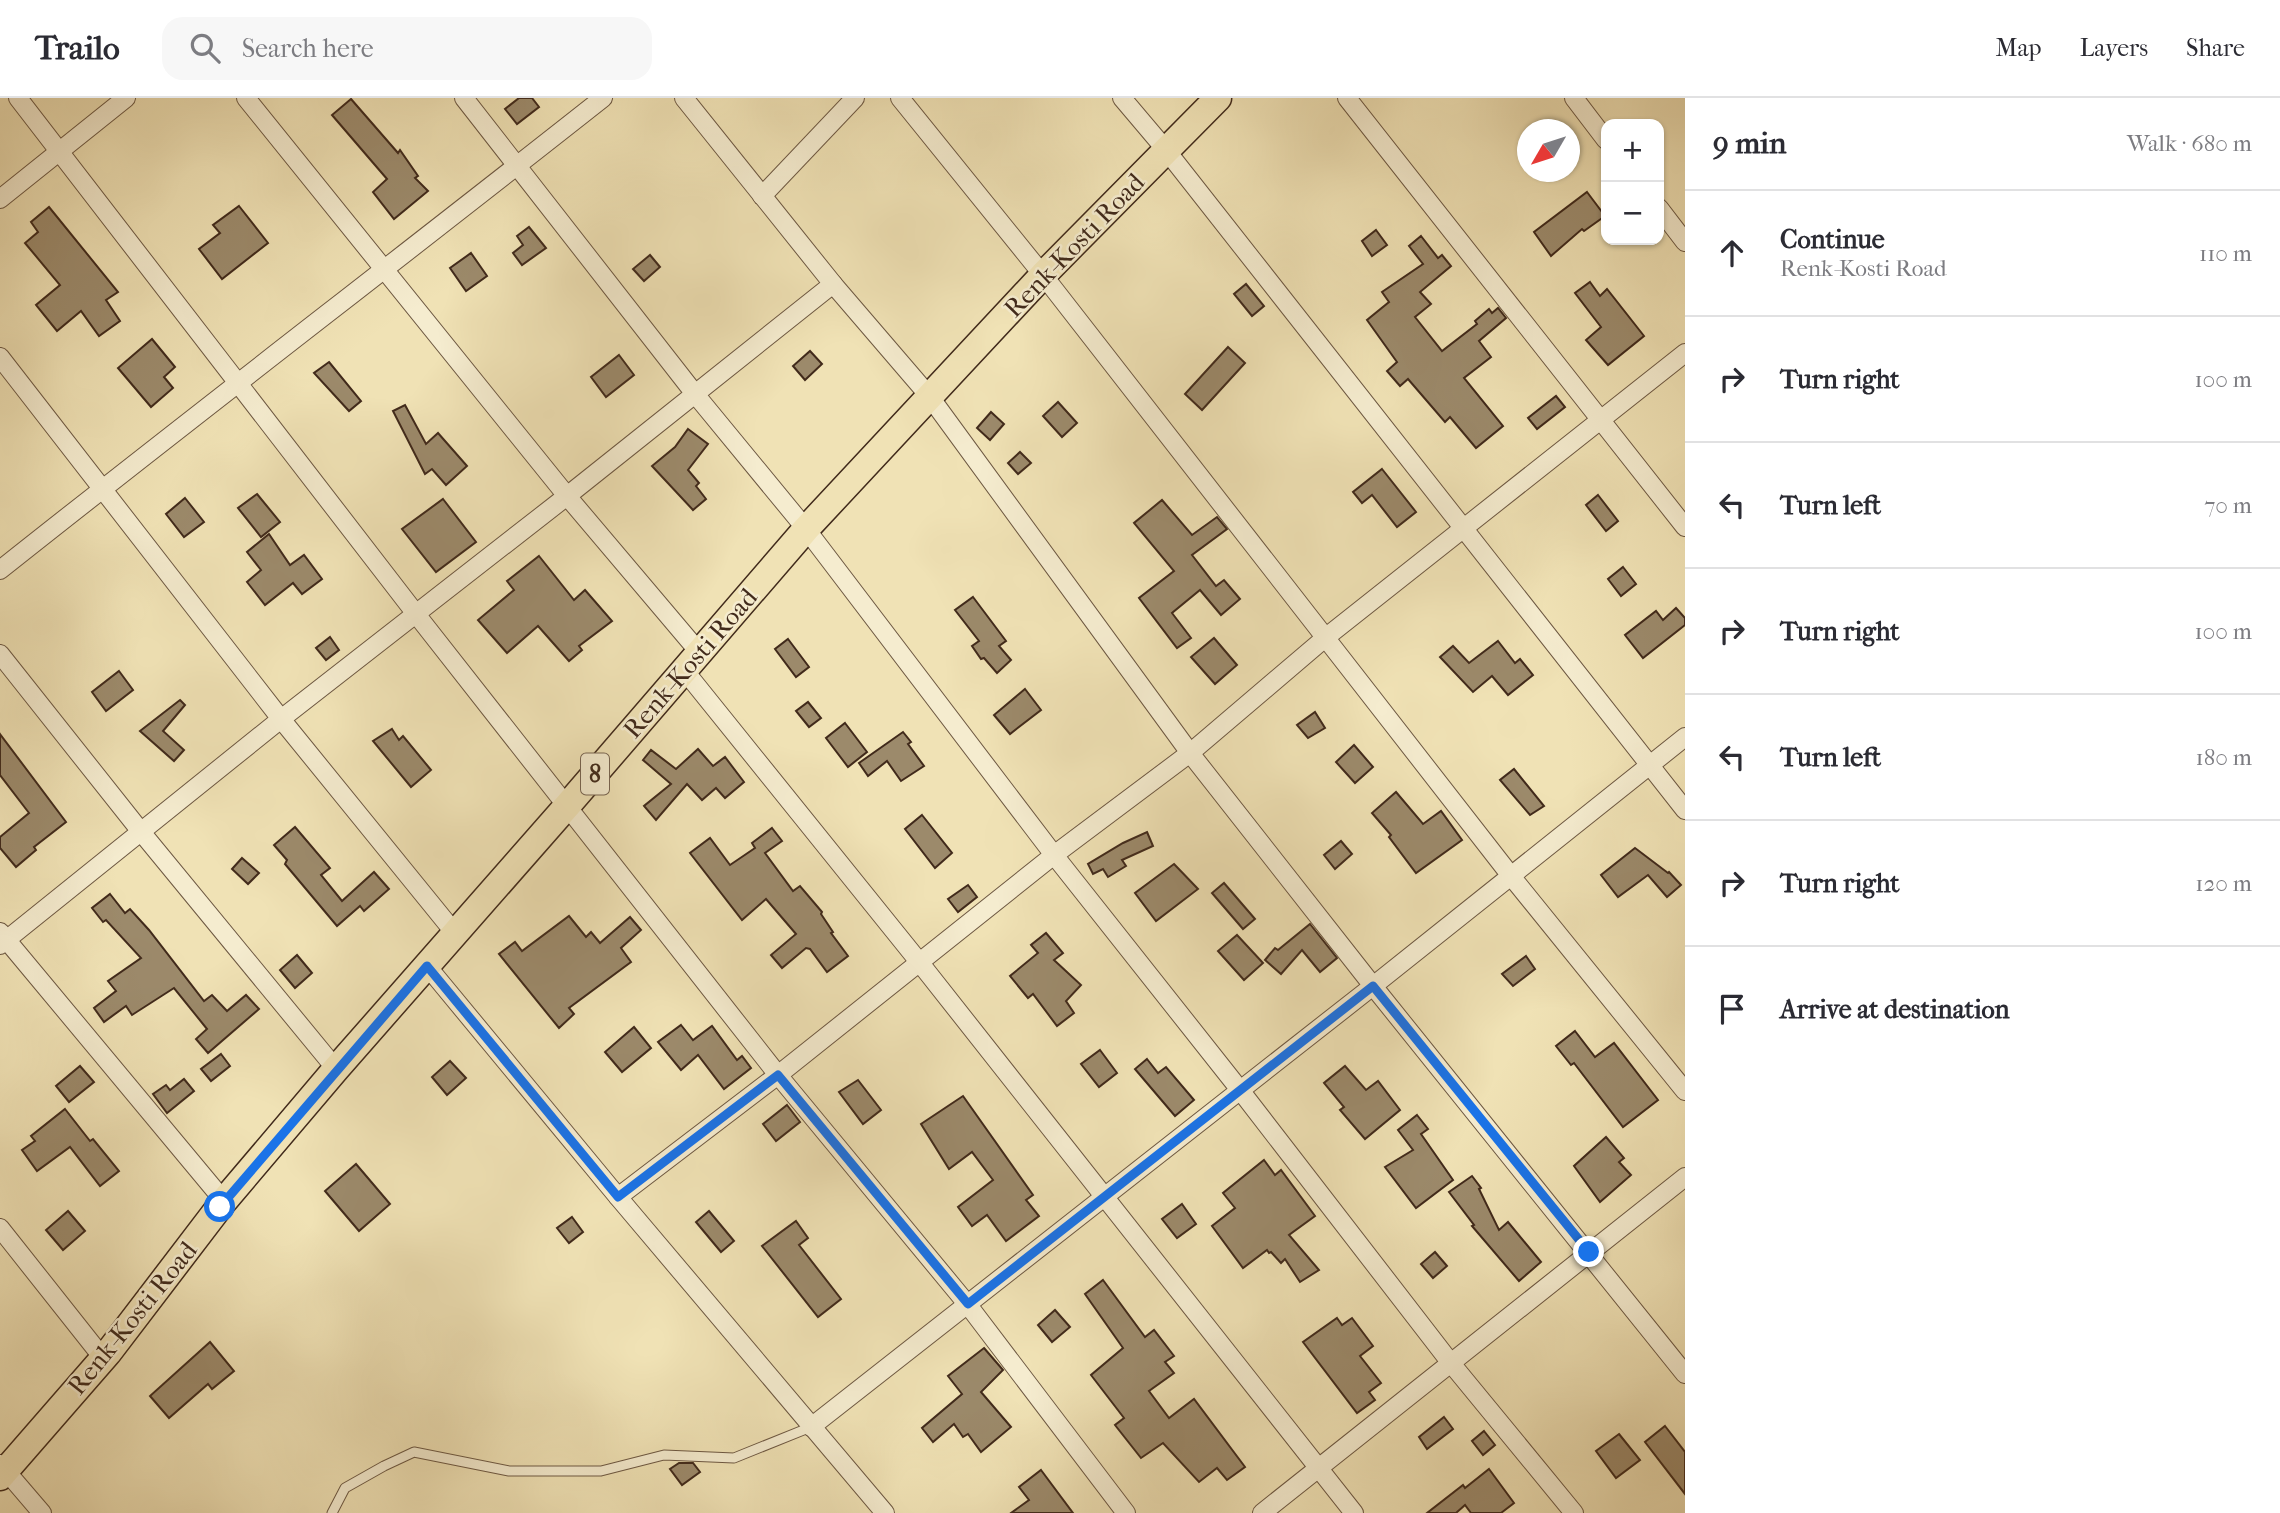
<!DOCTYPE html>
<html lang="en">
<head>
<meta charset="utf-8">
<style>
	:root { --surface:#fff; --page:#f7f7f7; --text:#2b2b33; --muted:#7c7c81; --line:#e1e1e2 }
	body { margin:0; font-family:"IM FELL French Canon",serif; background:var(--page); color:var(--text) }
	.controls { position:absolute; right:21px; top:21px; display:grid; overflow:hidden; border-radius:14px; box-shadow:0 2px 5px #0004 }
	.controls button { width:63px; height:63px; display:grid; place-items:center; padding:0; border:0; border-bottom:2px solid var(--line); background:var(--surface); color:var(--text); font:35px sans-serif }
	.compass { position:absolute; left:1517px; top:21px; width:63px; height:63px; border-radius:50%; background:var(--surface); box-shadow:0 2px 5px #0004; rotate:231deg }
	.stop { position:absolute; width:21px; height:21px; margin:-16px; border:5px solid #1a73e8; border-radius:50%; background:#fff }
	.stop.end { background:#1a73e8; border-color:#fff; box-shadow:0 2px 7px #0008 }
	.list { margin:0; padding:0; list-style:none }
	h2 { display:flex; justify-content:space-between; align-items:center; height:91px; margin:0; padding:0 28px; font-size:30px }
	h2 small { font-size:23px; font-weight:400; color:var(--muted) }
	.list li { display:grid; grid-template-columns:46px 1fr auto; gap:21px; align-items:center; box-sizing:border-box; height:126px; padding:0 28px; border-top:2px solid var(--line) }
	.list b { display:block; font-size:26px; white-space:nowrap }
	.list p { margin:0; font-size:23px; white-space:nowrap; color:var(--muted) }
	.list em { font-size:23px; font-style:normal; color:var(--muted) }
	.icon { flex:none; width:38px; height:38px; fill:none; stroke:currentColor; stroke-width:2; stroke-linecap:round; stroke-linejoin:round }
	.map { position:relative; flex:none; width:1685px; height:1415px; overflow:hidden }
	header { display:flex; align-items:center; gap:42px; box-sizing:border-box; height:98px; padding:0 35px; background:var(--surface); border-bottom:2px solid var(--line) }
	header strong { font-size:33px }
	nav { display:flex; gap:38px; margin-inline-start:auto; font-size:24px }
	.search { width:490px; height:63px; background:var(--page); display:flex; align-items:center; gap:18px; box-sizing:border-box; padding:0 24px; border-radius:21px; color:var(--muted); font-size:26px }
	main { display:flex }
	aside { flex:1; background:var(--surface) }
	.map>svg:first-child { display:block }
	.building { fill:#9c8a6b; stroke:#412a1b; stroke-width:2 }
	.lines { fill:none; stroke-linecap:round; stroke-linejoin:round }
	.lane-casing { stroke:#6d5842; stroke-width:11 }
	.street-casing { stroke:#6d5842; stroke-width:20 }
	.primary-casing { stroke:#412a1b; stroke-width:29 }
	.lane { stroke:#f5eccf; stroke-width:9 }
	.street { stroke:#f5eccf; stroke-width:18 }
	.primary { stroke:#f0e2b5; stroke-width:26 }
	.route { stroke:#1a73e8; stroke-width:9 }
	.labels { text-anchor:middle; stroke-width:5; stroke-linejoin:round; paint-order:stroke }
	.shield { fill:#f5eccf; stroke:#776451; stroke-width:2 }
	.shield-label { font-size:24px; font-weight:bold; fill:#412a1b }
	.street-label { font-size:26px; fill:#412a1b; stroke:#f5eccf }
</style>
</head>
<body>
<header>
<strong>Trailo</strong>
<div class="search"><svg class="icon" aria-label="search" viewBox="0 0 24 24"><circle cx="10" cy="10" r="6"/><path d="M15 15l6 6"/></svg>Search here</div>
<nav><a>Map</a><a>Layers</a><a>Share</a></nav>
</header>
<main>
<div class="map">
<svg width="1685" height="1415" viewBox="0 0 1685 1415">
	<rect width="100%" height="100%" fill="#f0e2b5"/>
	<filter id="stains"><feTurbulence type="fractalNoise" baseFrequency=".00286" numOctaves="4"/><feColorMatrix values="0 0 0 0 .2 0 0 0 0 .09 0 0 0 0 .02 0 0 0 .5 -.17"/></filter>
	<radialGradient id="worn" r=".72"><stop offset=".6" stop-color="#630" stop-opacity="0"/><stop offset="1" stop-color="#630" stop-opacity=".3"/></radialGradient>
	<g class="building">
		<path d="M519 0H532L539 9 517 26 505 11Z"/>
		<path d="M351 1 398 55 400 52 418 78 415 80 428 93 394 121 373 94 387 81 332 17Z"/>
		<path d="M1587 94 1605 118 1584 133 1582 131 1551 158 1534 134Z"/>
		<path d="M239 108 268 145 222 181 199 151 220 135 213 127Z"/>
		<path d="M49 109 118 194 106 202 120 223 99 238 81 213 57 233 36 207 60 187 25 145 38 134 31 124Z"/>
		<path d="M529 129 546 150 522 167 513 155 523 147 517 138Z"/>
		<path d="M1376 132 1387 147 1372 158 1362 143Z"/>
		<path d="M1421 138 1438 160 1442 157 1451 168 1420 194 1431 206 1415 219 1442 253 1477 226 1475 223 1489 211 1492 215 1498 210 1506 220 1479 243 1491 259 1464 280 1503 328 1476 350 1450 319 1445 324 1408 281 1400 288 1387 273 1397 264 1367 222 1389 204 1382 194 1423 166 1409 148Z"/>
		<path d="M471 155 487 178 466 193 450 170Z"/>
		<path d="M650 157 660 169 644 183 633 171Z"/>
		<path d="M1590 184 1600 198 1607 191 1644 238 1608 267 1586 242 1601 229 1575 195Z"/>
		<path d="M1246 186 1264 208 1252 218 1234 196Z"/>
		<path d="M152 241 175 269 164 279 173 290 151 309 118 270Z"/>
		<path d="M1228 249 1245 265 1202 312 1185 296Z"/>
		<path d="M810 253 822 266 805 282 793 268Z"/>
		<path d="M619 257 634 277 606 299 591 279Z"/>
		<path d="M329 264 361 303 349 313 314 275Z"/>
		<path d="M1556 298 1565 309 1537 331 1528 320Z"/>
		<path d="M1058 304 1077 325 1062 339 1043 318Z"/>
		<path d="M405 307 426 346 438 335 467 368 446 387 432 371 425 376 393 313Z"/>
		<path d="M991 314 1004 326 990 342 977 330Z"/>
		<path d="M688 331 708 346 688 372 699 385 696 388 706 401 693 412 652 368 675 349Z"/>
		<path d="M1020 354 1031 365 1018 376 1008 365Z"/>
		<path d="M1382 371 1416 414 1397 429 1372 397 1362 405 1353 394Z"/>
		<path d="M257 396 280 424 261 439 238 410Z"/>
		<path d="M1598 397 1618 423 1606 433 1586 407Z"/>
		<path d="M185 400 204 424 184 439 166 416Z"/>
		<path d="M443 401 476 444 436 474 402 431Z"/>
		<path d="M1162 402 1192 437 1217 419 1227 431 1192 457 1216 488 1224 482 1240 501 1221 517 1200 492 1172 515 1191 540 1177 550 1139 500 1174 473 1134 425Z"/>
		<path d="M269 436 290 467 304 457 322 481 302 496 293 485 265 507 247 484 261 472 247 454Z"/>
		<path d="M539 458 574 502 585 492 612 523 579 548 582 552 569 563 538 528 507 555 478 522 514 492 507 483Z"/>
		<path d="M1623 469 1636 486 1621 498 1608 481Z"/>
		<path d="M973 499 1006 543 999 548 1011 562 997 575 984 560 981 561 972 548 979 543 955 512Z"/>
		<path d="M1676 510 1685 520V527L1643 560 1625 537 1656 513 1663 522Z"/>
		<path d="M330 539 339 552 326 562 316 550Z"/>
		<path d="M1214 540 1237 567 1215 586 1191 559Z"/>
		<path d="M788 541 809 569 796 579 775 551Z"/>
		<path d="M1498 543 1515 565 1520 561 1533 577 1508 597 1492 578 1473 594 1440 559 1453 548 1469 565Z"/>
		<path d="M119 573 133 592 106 613 92 594Z"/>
		<path d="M1025 591 1041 612 1010 636 994 617Z"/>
		<path d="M180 602 185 607 163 633 184 652 174 663 140 633Z"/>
		<path d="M808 604 821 620 809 629 796 613Z"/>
		<path d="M1315 614 1325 630 1308 640 1297 627Z"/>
		<path d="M845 625 867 654 848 669 826 640Z"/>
		<path d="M392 631 399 642 403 638 431 672 411 689 373 643Z"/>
		<path d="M903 634 911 644 908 646 924 668 901 683 887 663 868 678 859 665Z"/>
		<path d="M0 636 66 724 34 749 36 752 16 769 0 750V739L29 715 0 677Z"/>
		<path d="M1354 647 1373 669 1355 685 1336 664Z"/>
		<path d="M698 651 713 668 725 659 744 684 725 700 716 690 702 702 687 686 656 722 644 708 671 686 643 662 651 652 676 671Z"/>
		<path d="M1514 671 1544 708 1530 717 1500 682Z"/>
		<path d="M1396 694 1423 726 1441 713 1462 742 1416 775 1389 739 1391 737 1372 715Z"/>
		<path d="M922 717 952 755 935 770 905 731Z"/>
		<path d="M295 729 330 770 321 777 342 803 374 774 389 791 364 813 360 808 337 828 285 766 287 762 274 747Z"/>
		<path d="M772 730 782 743 765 755 793 793 800 788 822 814 821 816 833 834 831 835 848 858 827 874 810 851 806 850 782 870 771 857 796 836 766 801 742 822 690 755 710 740 730 767 755 750 752 745Z"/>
		<path d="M1147 734 1153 748 1122 762 1126 768 1108 779 1103 771 1093 776 1088 766 1123 745Z"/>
		<path d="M1341 743 1352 756 1335 771 1324 757Z"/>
		<path d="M1635 750 1668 775 1669 774 1681 787 1667 799 1648 777 1618 799 1601 777Z"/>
		<path d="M242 760 259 775 248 786 232 771Z"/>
		<path d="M1174 766 1198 791 1156 823 1135 795Z"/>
		<path d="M1224 785 1255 821 1243 831 1212 795Z"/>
		<path d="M968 787 977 799 958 814 948 801Z"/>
		<path d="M110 796 125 815 130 811 149 832 204 903 212 897 227 913 246 897 259 911 208 955 196 941 207 931 174 890 132 917 126 908 104 924 94 910 116 893 108 883 141 860 106 822 103 824 92 810Z"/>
		<path d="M569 818 586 839 591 834 600 845 630 819 641 832 621 850 631 864 569 910 574 916 559 930 499 856 515 844 522 853Z"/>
		<path d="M1310 826 1337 860 1320 874 1302 852 1281 876 1265 862 1275 850 1278 852Z"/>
		<path d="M1046 835 1063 855 1054 862 1081 887 1066 903 1074 915 1057 928 1033 896 1028 900 1010 878 1038 855 1031 847Z"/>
		<path d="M1237 837 1263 865 1244 882 1218 853Z"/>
		<path d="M297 857 312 875 295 890 280 872Z"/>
		<path d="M1526 858 1535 871 1513 888 1502 876Z"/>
		<path d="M681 927 693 942 712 928 737 962 742 958 751 970 724 991 698 957 681 972 658 944Z"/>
		<path d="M634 929 651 950 622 974 605 954Z"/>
		<path d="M1575 933 1595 959 1614 945 1658 1002 1623 1029 1574 965 1571 967 1556 948Z"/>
		<path d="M1100 952 1117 975 1099 989 1081 966Z"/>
		<path d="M221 956 230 968 211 983 201 971Z"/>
		<path d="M1147 961 1158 975 1166 969 1194 1002 1175 1018 1135 971Z"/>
		<path d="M450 963 466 980 447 997 432 979Z"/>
		<path d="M80 968 94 984 69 1004 56 988Z"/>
		<path d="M1345 968 1366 992 1378 983 1400 1012 1365 1041 1340 1012 1344 1009 1324 985Z"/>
		<path d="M184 981 194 993 167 1015 153 996 166 987 170 992Z"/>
		<path d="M858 982 881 1012 863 1026 839 994Z"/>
		<path d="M963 998 1033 1097 1026 1102 1039 1118 1006 1143 987 1117 972 1128 958 1109 993 1082 972 1054 949 1071 921 1026Z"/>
		<path d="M787 1007 800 1024 776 1043 763 1026Z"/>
		<path d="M65 1011 90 1043 93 1041 119 1073 100 1088 70 1049 37 1073 22 1052 35 1043 31 1038Z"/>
		<path d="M1417 1017 1428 1031 1421 1036 1453 1082 1416 1110 1385 1069 1413 1052 1398 1032Z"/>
		<path d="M1606 1039 1624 1060 1619 1064 1631 1077 1600 1104 1574 1068Z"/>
		<path d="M1264 1062 1275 1077 1281 1072 1315 1118 1289 1137 1319 1172 1300 1184 1285 1161 1281 1165 1271 1154 1269 1155 1267 1152 1243 1170 1212 1128 1235 1110 1223 1095Z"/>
		<path d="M356 1066 390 1106 359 1133 325 1093Z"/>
		<path d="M1472 1078 1481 1090 1479 1091 1499 1132 1508 1124 1541 1164 1519 1183 1472 1128 1474 1127 1449 1094Z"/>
		<path d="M1182 1106 1196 1126 1177 1140 1162 1121Z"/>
		<path d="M68 1113 85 1133 63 1152 46 1132Z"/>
		<path d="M709 1113 734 1143 721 1154 696 1124Z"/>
		<path d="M572 1119 583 1134 569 1145 557 1130Z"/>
		<path d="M796 1123 808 1140 799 1147 841 1201 818 1219 762 1148Z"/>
		<path d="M1435 1154 1447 1168 1433 1180 1421 1166Z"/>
		<path d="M1103 1182 1145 1239 1154 1232 1174 1258 1165 1264 1174 1275 1149 1293 1169 1320 1194 1301 1245 1369 1227 1382 1217 1370 1199 1384 1163 1345 1141 1360 1115 1327 1124 1320 1091 1277 1123 1250 1085 1196Z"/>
		<path d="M1055 1212 1070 1229 1052 1244 1038 1227Z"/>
		<path d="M1337 1220 1342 1227 1352 1220 1373 1248 1360 1258 1381 1285 1369 1294 1375 1302 1357 1315 1303 1244Z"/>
		<path d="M210 1244 234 1273 212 1291 208 1286 169 1320 150 1298Z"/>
		<path d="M984 1250 1003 1272 981 1294 1011 1329 981 1354 968 1336 963 1339 954 1326 933 1344 922 1330 962 1296 948 1278Z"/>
		<path d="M1444 1319 1453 1331 1427 1351 1419 1339Z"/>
		<path d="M1665 1328 1685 1354V1396L1645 1344Z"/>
		<path d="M1484 1333 1495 1347 1483 1357 1472 1343Z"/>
		<path d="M1619 1336 1640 1362 1616 1380 1596 1353Z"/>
		<path d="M679 1365H693L700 1374 682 1387 670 1371Z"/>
		<path d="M1489 1371 1514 1405 1501 1415H1471L1465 1407 1456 1415H1427L1463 1387 1465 1390Z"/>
		<path d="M1041 1372 1073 1415H1011L1029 1402 1019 1389Z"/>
	</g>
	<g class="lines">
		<defs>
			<path id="lane" d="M332 1415 345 1390 384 1368 414 1354 509 1373H601L664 1357 734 1360 811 1329"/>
			<g id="street">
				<path d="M18 0 416 516 778 977 968 1207 1126 1415"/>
				<path d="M246 0 567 398 699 554"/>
				<path d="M464 0 695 296 806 431 1054 757 1240 992 1450 1264 1574 1415"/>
				<path d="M684 0 833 186"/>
				<path d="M900 0 1043 177 1511 778 1685 993"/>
				<path d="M1122 0 1166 52 1685 712"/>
				<path d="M1347 0 1685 429"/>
				<path d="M1574 0 1606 42"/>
				<path d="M762 98 855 0"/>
				<path d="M0 101 126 0"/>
				<path d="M1659 110 1685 144"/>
				<path d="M0 259 281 621 454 834"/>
				<path d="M0 472C200 313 403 158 603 0"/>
				<path d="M0 556 142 735 336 971"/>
				<path d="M684 572 920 865 1354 1415"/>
				<path d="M0 834 224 1103"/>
				<path d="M0 847 281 621 567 398 833 186 930 299 1190 655 1373 888 1685 1276"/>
				<path d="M427 868 618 1099 885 1415"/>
				<path d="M618 1099 778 977 1054 757 1190 655 1325 540 1685 255"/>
				<path d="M0 1130 103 1260"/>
				<path d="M811 1329 1373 888 1685 639"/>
				<path d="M0 1366 42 1415"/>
				<path d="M1262 1415 1685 1079"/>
			</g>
			<path id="primary" d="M0 1379 108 1255 224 1103 336 971 567 708 806 431 1043 177 1218 0"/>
		</defs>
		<use href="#lane" class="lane-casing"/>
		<use href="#street" class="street-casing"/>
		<use href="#primary" class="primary-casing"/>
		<use href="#lane" class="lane"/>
		<use href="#street" class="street"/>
		<use href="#primary" class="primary"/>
	</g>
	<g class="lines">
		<path class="route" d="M220 1109 427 868 618 1099 778 977 968 1206 1373 888 1589 1154"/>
	</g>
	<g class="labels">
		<rect class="shield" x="581" y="655.5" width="28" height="41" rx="5"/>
		<g class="shield-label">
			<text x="595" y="684">8</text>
		</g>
		<g class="street-label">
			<text transform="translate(1074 147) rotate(-46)" y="9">Renk-Kosti Road</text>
			<text transform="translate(690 565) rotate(-49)" y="9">Renk-Kosti Road</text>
			<text transform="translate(132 1220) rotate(-51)" y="9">Renk-Kosti Road</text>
		</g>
	</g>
	<rect width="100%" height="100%" filter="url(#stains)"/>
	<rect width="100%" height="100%" fill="url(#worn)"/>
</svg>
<div class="controls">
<button>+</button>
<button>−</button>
</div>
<svg class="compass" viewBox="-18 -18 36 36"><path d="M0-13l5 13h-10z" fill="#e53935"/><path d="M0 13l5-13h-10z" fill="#7c7c81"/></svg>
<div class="stop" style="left:220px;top:1109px"></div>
<div class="stop end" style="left:1589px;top:1154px"></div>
</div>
<aside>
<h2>9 min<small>Walk · 680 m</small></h2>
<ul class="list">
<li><svg class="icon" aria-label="ahead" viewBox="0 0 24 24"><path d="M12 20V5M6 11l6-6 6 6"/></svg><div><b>Continue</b><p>Renk-Kosti Road</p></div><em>110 m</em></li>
<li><svg class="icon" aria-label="right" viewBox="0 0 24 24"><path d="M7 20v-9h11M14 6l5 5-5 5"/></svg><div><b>Turn right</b></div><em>100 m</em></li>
<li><svg class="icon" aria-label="left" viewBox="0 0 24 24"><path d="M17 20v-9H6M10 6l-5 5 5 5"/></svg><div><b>Turn left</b></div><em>70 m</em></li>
<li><svg class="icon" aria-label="right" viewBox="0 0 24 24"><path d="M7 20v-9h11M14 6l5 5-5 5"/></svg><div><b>Turn right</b></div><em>100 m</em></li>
<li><svg class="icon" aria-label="left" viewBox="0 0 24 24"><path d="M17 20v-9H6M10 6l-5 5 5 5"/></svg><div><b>Turn left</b></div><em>180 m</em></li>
<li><svg class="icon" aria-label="right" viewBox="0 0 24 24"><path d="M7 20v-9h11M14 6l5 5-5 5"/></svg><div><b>Turn right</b></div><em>120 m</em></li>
<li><svg class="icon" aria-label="arrive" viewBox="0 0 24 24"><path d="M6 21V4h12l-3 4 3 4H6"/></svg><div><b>Arrive at destination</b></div></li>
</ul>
</aside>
</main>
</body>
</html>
